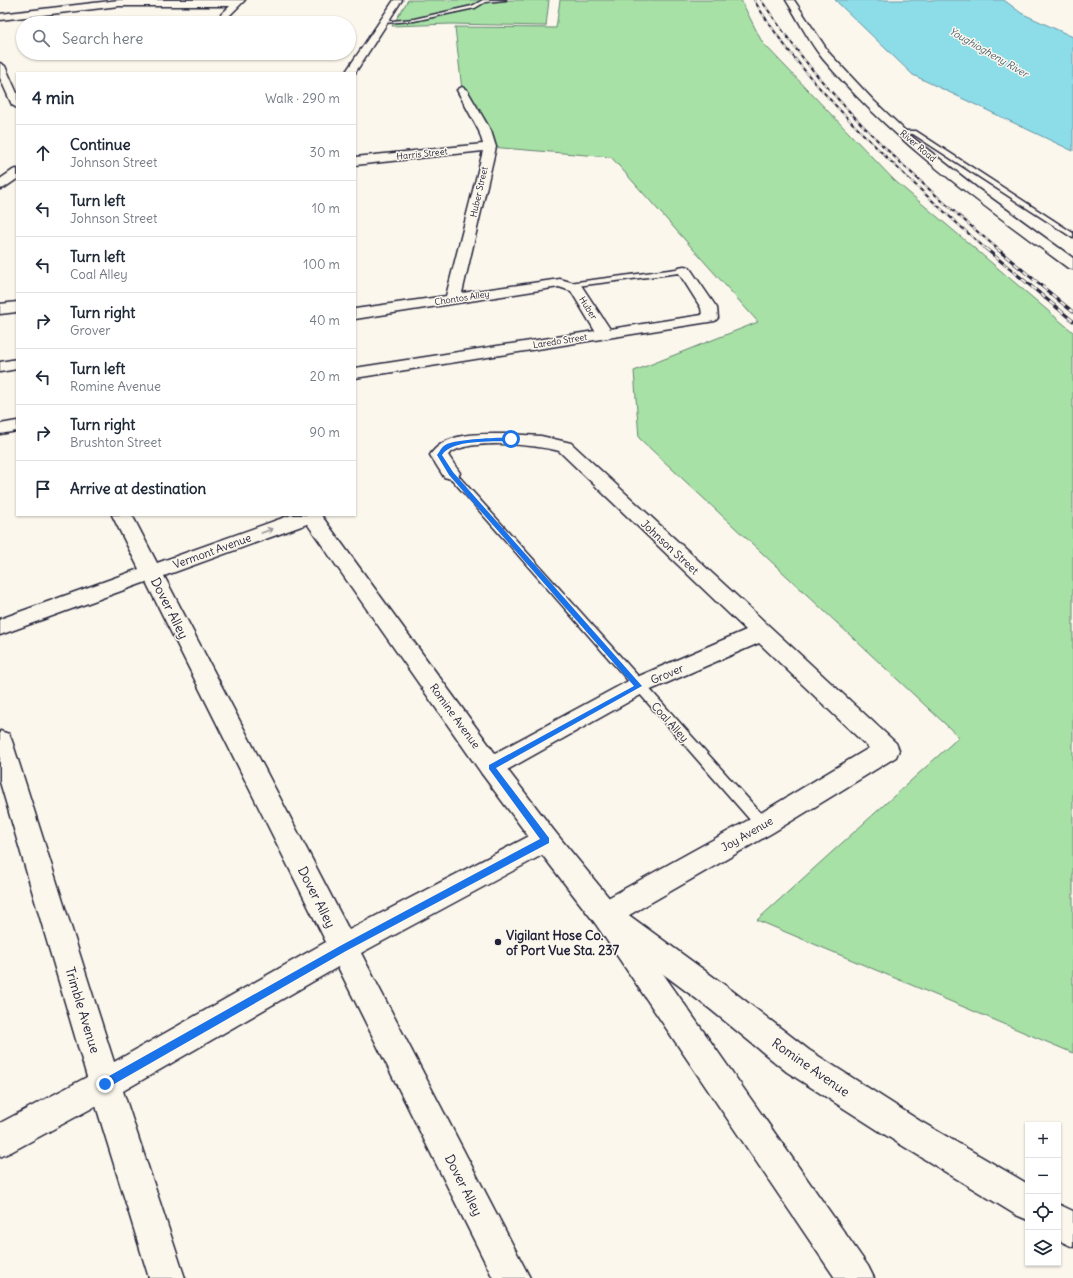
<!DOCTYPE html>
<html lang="en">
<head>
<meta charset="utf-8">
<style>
	:root { --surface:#fff; --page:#f2f2f3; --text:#1f2937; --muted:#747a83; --line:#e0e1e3 }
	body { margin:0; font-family:Delius,sans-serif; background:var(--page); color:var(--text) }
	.controls { position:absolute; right:12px; bottom:12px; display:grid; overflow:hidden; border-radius:0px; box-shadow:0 1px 3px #0004 }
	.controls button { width:36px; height:36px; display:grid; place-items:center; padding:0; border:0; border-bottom:1px solid var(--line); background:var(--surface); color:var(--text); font:20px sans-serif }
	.stop { position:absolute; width:12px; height:12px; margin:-9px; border:3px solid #1a73e8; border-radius:50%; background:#fff }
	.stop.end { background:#1a73e8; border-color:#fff; box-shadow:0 1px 4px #0008 }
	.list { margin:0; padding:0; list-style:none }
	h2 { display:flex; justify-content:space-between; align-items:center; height:52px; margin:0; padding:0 16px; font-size:17px }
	h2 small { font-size:13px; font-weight:400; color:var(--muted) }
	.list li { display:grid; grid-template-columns:26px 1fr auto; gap:12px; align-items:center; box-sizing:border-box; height:56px; padding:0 16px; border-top:1px solid var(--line) }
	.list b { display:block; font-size:15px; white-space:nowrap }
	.list p { margin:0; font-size:13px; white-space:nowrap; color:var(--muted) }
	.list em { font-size:13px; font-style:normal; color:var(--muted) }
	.icon { flex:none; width:22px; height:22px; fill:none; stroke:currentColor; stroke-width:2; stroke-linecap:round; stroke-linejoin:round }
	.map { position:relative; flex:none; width:1073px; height:1278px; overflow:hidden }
	.search { position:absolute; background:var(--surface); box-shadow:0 1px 3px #0004; left:16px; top:16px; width:340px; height:44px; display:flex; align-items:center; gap:10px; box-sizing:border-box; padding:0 14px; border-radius:22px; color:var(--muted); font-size:15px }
	.panel { position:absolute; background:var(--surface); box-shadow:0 1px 3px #0004; left:16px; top:72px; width:340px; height:444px; border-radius:0px }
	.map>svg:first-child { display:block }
	.green { fill:#a7e1a6; stroke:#648270 }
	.water { fill:#8ddde9; stroke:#6292a3 }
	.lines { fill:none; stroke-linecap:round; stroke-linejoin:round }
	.service-casing { stroke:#22223b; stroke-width:3 }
	.minor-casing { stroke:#22223b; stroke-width:3 }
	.tertiary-casing { stroke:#22223b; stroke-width:3 }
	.service { fill:#fbf7ec; fill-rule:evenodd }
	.minor { fill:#fbf7ec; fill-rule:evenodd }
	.tertiary { fill:#fbf7ec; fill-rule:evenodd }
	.rail-far1-casing { stroke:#22223b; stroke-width:2 }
	.rail-casing { stroke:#22223b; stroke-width:3 }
	.rail-far1 { stroke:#fbf7ec; stroke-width:1.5; stroke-dasharray:4; stroke-linecap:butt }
	.rail { stroke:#fbf7ec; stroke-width:2; stroke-dasharray:6; stroke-linecap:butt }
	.oneway { stroke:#99979c }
	.route { fill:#1a73e8 }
	.poi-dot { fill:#22223b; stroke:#fbf7ec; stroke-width:1.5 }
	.labels { text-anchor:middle; stroke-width:3; stroke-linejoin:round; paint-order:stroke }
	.far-street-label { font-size:9px; fill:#22223b; stroke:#fbf7ec }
	.far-water-label { font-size:10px; font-style:italic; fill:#425a6f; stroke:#fbf7ec }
	.street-label { font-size:11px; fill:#22223b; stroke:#fbf7ec }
	.near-street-label { font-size:13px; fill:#22223b; stroke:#fbf7ec }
	.near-poi-label { font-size:13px; font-weight:bold; fill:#22223b; stroke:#fbf7ec; text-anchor:start }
</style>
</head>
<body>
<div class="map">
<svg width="1073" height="1278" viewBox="0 0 1073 1278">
	<rect width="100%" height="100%" fill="#fbf7ec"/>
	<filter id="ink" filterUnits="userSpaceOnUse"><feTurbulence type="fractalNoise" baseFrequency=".025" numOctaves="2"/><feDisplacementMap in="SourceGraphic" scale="8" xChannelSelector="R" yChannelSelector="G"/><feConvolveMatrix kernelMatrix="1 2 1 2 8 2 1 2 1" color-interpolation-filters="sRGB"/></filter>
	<g filter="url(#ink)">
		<g class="green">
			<path d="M408 0H549L546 26 451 24 392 26Z"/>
			<path d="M560 0H741L762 42 894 180 1073 332V1053L757 920 959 737 639 438 634 371 758 322 611 157 490 147 462 90 455 27 556 28Z"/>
		</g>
		<path class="water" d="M835 0H1004L1021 13 1073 37V151L913 75Z"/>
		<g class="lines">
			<defs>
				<g id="service">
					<path d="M483 0H506L485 2 475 8 414 21 383 23 381 22 414 19 472 6Z"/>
					<path d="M899 131H916L1073 233V238L913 134 899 133Z"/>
					<path d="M684 268H687V272L569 287 565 285 569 283Z"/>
					<path d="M451 470 454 471 768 821 769 825 768 829 763 831 758 829 448 475 446 473 448 471Z"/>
				</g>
				<g id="minor">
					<path d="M119 0H245L222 23H212L230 6H119L0 20V14Z"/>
					<path d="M0 63 5 66 17 93V108L12 105 0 78Z"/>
					<path d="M462 87 467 90 491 131 496 147 462 293 560 279 581 285 610 329 702 315 701 308 677 270 679 267 684 266 689 267 717 308 718 318 715 321 355 378V368L595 331 571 291 559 287 355 319V309L446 296 483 151 355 165V157L483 144 479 131 457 90Z"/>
					<path d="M17 169V179L4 188 0 189V179L13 170Z"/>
					<path d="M17 359V369L0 372V362Z"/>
					<path d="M17 421V431L0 434V424Z"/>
					<path d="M507 434 541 436 571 443 896 743 899 750 896 757 772 833 624 918 868 1266 874 1278H835L595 923 591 914 595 905 754 817 869 748 759 643 646 692 500 774 491 777 482 774 479 767 482 760 630 680 746 630 559 451C536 445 466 437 448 455L460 473 458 477 451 479 444 477 430 455C446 431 482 434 507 434Z"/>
					<path d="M112 515H132L157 563 291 515H321L318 520 164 576 349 930 537 832 546 828 555 832 559 840 555 848 361 953 530 1278H493L338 967 123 1091 185 1278H149L96 1106 11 1152 0 1157V1123L87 1077 0 782V731L9 734 12 741 114 1062 326 942 146 582 0 635V619L139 569Z"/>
				</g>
				<g id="tertiary">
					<path d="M394 0H402L355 73H345Z"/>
					<path d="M786 0H794L830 54 874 101 913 138 978 189 1073 258V269L1068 268C982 204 893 142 823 59 809 42 798 19 786 0Z"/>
					<path d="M17 302V312L0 314V304Z"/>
					<path d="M301 515H321L500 760 555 832 615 905 730 989 809 1050 920 1121 1028 1184V1220L1016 1215 898 1143 787 1072 710 1009 595 923 537 848 482 774Z"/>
					<path d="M1058 1204 1073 1211V1247L1058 1240Z"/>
				</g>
			</defs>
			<use href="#service" class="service-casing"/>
			<use href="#minor" class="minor-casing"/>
			<use href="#tertiary" class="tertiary-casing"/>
			<use href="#service" class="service"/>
			<use href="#minor" class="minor"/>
			<use href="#tertiary" class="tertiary"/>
			<defs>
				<g id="rail-far1">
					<path d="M754 0C785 52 826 97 869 140 907 178 946 214 986 249"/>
					<path d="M761 0C782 30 803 60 827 87 879 146 938 199 998 249"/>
				</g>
				<g id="rail">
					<path d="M985 248 1073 321"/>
					<path d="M996 248 1073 312"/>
				</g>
			</defs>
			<use href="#rail-far1" class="rail-far1-casing"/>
			<use href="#rail" class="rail-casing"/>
			<use href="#rail-far1" class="rail-far1"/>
			<use href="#rail" class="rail"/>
		</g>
		<defs><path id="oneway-shaft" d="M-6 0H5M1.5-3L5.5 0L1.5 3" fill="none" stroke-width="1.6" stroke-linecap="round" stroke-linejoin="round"/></defs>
		<use class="oneway" href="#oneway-shaft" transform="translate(267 531) rotate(-20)"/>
	</g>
	<path class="route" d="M513 438 514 439 511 441C493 442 452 439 442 455L453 472 642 686 496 768 549 838V843L346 951 109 1087 105 1088 102 1087 101 1084 102 1080 340 946 540 839 489 769V765L634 686 449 475 437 455C440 451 442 446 447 444 460 439 500 437 513 438Z"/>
	<circle class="poi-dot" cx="498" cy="942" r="4"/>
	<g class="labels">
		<g class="far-street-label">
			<text transform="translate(918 146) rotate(40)" y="3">River Road</text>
			<text transform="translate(422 154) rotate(-6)" y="3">Harris Street</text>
			<text transform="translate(479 192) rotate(-77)" y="3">Huber Street</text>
			<text transform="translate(462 298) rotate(-9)" y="3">Chontos Alley</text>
			<text transform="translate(588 308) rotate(58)" y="3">Huber</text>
			<text transform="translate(560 341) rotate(-9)" y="3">Laredo Street</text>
		</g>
		<g class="far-water-label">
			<text transform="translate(989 52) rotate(30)" y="4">Youghiogheny River</text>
		</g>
		<g class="street-label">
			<text transform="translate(670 547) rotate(43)" y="4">Johnson Street</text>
			<text transform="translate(212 551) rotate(-20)" y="4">Vermont Avenue</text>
			<text transform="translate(667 674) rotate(-23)" y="4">Grover</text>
			<text transform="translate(455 716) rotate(54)" y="4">Romine Avenue</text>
			<text transform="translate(670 722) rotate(48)" y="4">Coal Alley</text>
			<text transform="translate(747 834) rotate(-30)" y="4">Joy Avenue</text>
		</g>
		<g class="near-street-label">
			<text transform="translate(170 608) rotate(63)" y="5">Dover Alley</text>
			<text transform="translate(317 897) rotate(63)" y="5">Dover Alley</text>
			<text transform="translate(83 1010) rotate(73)" y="5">Trimble Avenue</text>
			<text transform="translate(811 1067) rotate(35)" y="5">Romine Avenue</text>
			<text transform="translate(464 1185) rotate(63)" y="5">Dover Alley</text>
		</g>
		<g class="near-poi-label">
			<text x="506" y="940">Vigilant Hose Co.<tspan x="506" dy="15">of Port Vue Sta. 237</tspan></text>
		</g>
	</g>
</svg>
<div class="controls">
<button>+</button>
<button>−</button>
<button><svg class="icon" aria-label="locate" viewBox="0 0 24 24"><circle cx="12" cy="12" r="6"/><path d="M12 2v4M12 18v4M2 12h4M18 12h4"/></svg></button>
<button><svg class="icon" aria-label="layers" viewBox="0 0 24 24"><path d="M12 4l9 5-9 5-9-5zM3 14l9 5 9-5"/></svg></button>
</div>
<div class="stop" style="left:511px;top:439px"></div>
<div class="stop end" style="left:105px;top:1084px"></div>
<div class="search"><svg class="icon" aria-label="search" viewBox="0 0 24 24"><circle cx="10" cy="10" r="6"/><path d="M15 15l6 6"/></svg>Search here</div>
<section class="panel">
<h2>4 min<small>Walk · 290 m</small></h2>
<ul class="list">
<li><svg class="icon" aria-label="ahead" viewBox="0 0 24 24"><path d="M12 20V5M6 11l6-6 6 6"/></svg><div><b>Continue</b><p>Johnson Street</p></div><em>30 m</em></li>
<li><svg class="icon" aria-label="left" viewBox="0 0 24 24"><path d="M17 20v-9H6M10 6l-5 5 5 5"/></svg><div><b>Turn left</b><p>Johnson Street</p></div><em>10 m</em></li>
<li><svg class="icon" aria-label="left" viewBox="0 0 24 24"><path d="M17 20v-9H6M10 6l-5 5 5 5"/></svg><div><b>Turn left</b><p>Coal Alley</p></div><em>100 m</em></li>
<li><svg class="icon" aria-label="right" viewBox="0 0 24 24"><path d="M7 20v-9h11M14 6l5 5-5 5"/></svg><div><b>Turn right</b><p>Grover</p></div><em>40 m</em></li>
<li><svg class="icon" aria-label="left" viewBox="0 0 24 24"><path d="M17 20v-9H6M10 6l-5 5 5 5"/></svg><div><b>Turn left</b><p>Romine Avenue</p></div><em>20 m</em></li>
<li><svg class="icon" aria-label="right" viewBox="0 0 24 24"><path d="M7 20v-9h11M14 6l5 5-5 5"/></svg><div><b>Turn right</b><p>Brushton Street</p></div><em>90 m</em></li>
<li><svg class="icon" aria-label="arrive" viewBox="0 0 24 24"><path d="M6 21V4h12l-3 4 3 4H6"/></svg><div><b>Arrive at destination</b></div></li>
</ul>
</section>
</div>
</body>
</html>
